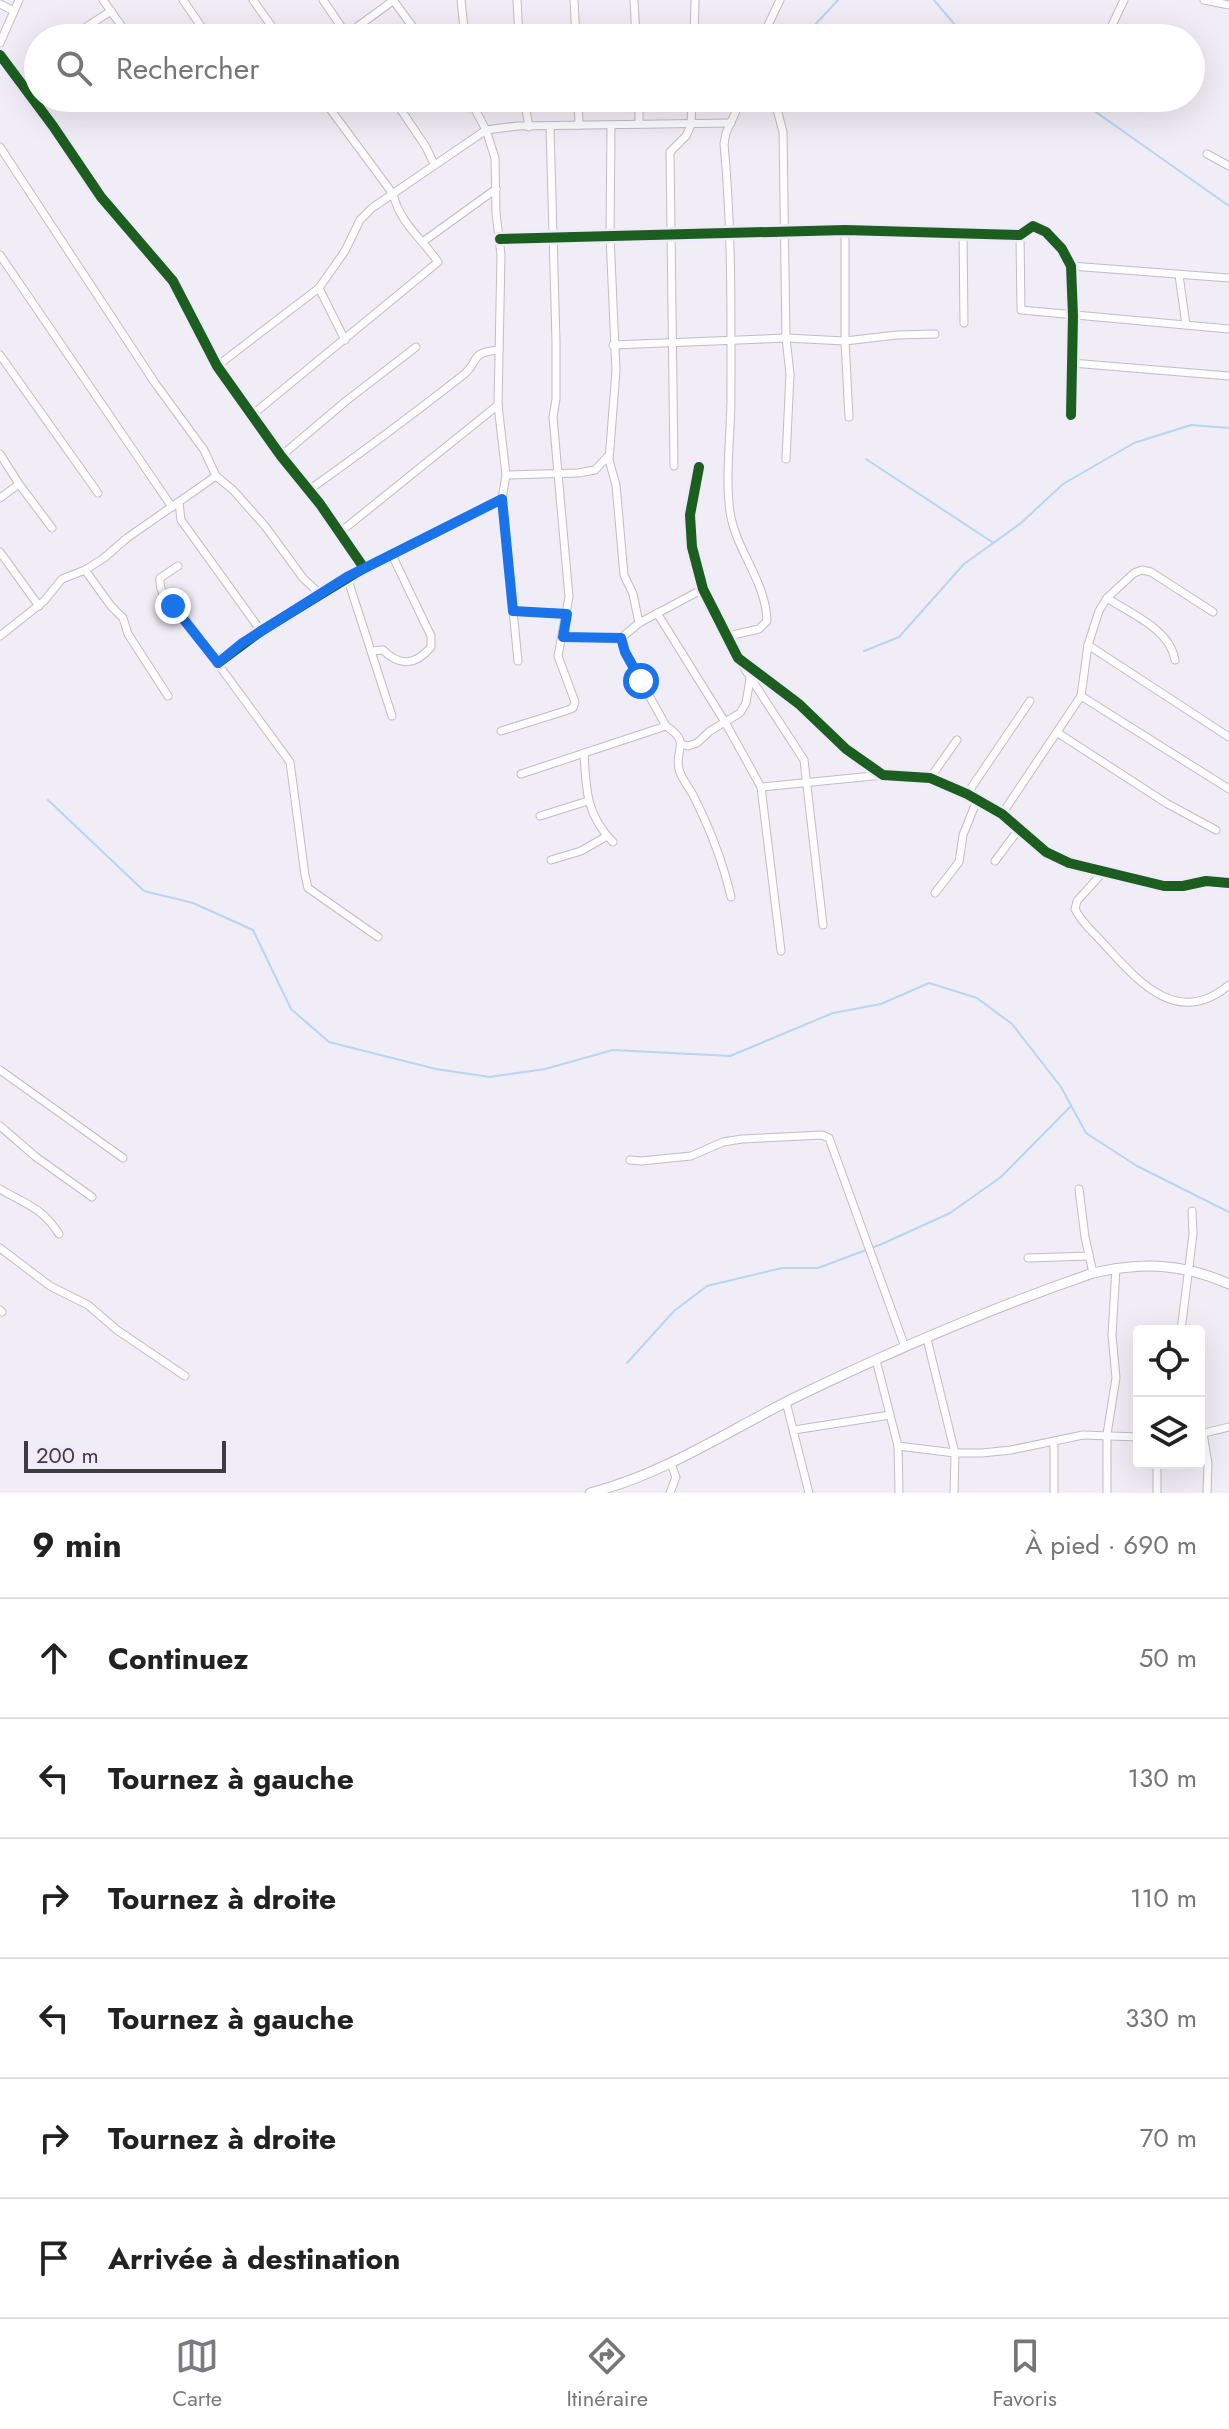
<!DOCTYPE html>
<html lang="fr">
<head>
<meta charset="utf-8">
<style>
	:root { --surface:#fff; --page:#f2f2f2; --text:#222; --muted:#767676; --line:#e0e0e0; --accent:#7d7980 }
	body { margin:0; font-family:Jost,sans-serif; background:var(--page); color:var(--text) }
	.controls { position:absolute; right:24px; bottom:24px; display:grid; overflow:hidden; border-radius:8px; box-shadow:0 8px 32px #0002 }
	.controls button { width:72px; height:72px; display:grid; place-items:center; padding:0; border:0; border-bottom:2px solid var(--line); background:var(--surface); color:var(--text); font:40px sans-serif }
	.scale { position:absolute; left:24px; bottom:20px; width:202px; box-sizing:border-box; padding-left:8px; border:4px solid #3e3b41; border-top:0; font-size:22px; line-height:28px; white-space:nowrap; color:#3e3b41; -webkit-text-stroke:6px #f0e9fa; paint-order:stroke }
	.stop { position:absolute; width:24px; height:24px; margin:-18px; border:6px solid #1a73e8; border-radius:50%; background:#fff }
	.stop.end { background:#1a73e8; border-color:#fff; box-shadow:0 2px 8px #0008 }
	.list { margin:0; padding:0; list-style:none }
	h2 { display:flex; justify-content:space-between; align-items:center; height:104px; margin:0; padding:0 32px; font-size:34px }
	h2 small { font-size:26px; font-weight:400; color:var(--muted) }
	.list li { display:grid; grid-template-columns:52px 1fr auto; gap:24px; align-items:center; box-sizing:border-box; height:120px; padding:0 32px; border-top:2px solid var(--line) }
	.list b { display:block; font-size:30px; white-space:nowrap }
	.list em { font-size:26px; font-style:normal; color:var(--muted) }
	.icon { flex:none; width:44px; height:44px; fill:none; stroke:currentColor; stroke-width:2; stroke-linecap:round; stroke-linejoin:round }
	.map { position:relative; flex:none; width:1229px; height:1493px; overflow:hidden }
	.search { position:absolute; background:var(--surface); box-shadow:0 8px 32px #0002; left:24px; right:24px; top:24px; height:88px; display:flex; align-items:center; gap:20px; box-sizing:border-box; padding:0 28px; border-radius:44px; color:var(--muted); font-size:30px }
	.sheet { height:824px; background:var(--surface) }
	nav { display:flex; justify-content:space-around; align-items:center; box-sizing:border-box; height:112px; border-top:2px solid var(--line); background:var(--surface); font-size:22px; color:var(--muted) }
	nav a { display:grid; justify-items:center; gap:4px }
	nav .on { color:var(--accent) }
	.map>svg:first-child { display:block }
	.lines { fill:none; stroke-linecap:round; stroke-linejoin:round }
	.stream { stroke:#b6d6f4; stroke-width:2 }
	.minor-casing { stroke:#c0bdc4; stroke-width:9 }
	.tertiary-casing { stroke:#c0bdc4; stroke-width:11 }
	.minor { stroke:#fdfcfe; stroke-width:7 }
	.tertiary { stroke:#fdfcfe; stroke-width:9 }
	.cycleway-casing { stroke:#f0e9fa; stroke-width:15 }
	.cycleway { stroke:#1b5e20; stroke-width:10 }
	.route { stroke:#1a73e8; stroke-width:10 }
</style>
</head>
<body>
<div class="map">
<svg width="1229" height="1493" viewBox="0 0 1229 1493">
	<rect width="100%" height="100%" fill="#f1edf6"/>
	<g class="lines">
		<g class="stream">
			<path d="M934 0 966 38"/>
			<path d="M811 29 838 0"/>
			<path d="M1076 98 1229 206"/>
			<path d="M866 459 992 542"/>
			<path d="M864 651 899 637 964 564 1021 523 1063 484 1134 443 1191 425 1229 428"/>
			<path d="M48 800 144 891 193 903 253 930 291 1009 329 1042 436 1069 490 1077 545 1069 613 1050 730 1056 833 1013 881 1004 929 983 977 998 1012 1024 1061 1087 1086 1133 1137 1166 1229 1212"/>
			<path d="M627 1363 674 1311 707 1286 782 1268H818L882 1244 950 1213 1001 1177 1071 1106"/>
		</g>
		<defs>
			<g id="minor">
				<path d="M103 0 130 38"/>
				<path d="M183 0 209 38"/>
				<path d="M253 0 280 38"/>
				<path d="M323 0 349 38"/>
				<path d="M393 0 421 38"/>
				<path d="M461 0 465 38"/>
				<path d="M517 0 519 38"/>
				<path d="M574 0 576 38"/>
				<path d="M634 0 636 38"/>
				<path d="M1204 0 1229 5"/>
				<path d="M0 4 14 11"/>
				<path d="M74 35 111 11"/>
				<path d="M342 38 394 0"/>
				<path d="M694 38 695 0"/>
				<path d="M762 38 780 0"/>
				<path d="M1106 38 1124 0"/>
				<path d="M0 43 19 0"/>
				<path d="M0 55 53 126 101 197 173 281 217 366 281 456 320 504 364 568 261 631 218 663"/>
				<path d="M175 98 178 102"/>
				<path d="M393 98 426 147 434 164"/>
				<path d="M469 98 486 130 495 158 496 213 501 255 498 405 506 475 502 499 518 661"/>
				<path d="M524 98 529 127"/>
				<path d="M578 98 579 125"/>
				<path d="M639 98V124"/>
				<path d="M774 98 783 132 786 338 790 374 786 459"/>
				<path d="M611 127 610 236 616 371 609 460 616 485 624 575 633 594 639 623 703 589"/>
				<path d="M0 147 155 383 204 450 216 476 233 490 265 526 303 578 319 593"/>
				<path d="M1207 154 1229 166"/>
				<path d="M845 230V341L849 417"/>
				<path d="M963 234 964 323"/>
				<path d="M1020 235 1021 310 1229 329"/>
				<path d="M500 239 845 230 1020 235 1033 226 1046 232 1062 249 1071 266 1073 316 1071 415"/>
				<path d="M424 241 496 189"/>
				<path d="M0 255 172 507"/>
				<path d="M1071 266 1229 278"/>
				<path d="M1179 275 1186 325"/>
				<path d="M319 288 345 340"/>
				<path d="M613 345 786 338 845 341 897 335 935 334"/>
				<path d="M0 355 98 493"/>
				<path d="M1072 363 1229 376"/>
				<path d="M217 366 319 288 345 251 360 220 372 208 486 130 517 126 731 123"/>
				<path d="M252 415 438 262C421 237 401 225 393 194L322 98"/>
				<path d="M0 454 19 484 52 528"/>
				<path d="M281 456 346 401 416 347"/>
				<path d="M674 466 670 152 686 136 691 125 692 98"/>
				<path d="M699 467 690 515 692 547 703 589 738 658 799 704 846 749 883 775 930 778 967 794 1002 814 1046 852 1069 863 1164 886H1183L1206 881 1229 883"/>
				<path d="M506 475 578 473 595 470 608 456"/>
				<path d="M309 490C361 453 412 415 462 376 482 360 467 353 499 350"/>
				<path d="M0 498 19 484"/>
				<path d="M179 502 181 520 261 631"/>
				<path d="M339 533 498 405"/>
				<path d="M0 552 39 606"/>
				<path d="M178 566 160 578C159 596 170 604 182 615L290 762 305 875 308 888 378 937"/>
				<path d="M364 568 502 499"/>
				<path d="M85 570 111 606 123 618 128 634 168 696"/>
				<path d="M347 577 392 716"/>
				<path d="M1107 598C1131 614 1170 629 1175 660"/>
				<path d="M513 611 567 614"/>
				<path d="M657 613 725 722 761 787 781 951"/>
				<path d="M639 623 621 638 625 652 666 726C692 743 674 749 679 769 681 779 690 788 694 797 710 829 723 862 731 897"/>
				<path d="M0 636 44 601 62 579 85 570 104 558 127 538 216 476"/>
				<path d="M728 636 759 629 767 621C766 581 736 551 730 512 725 474 731 434 731 396 731 312 732 227 724 144L726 133 742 98"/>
				<path d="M563 637 621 638"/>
				<path d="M1088 645 1229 737"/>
				<path d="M372 651 383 650C400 667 416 665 431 647V636L392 555"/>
				<path d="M739 660 804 760 823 925"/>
				<path d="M1081 696 1229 789"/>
				<path d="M501 731 565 711 573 708 575 702 558 656 569 597 553 417 556 399V341L550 127"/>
				<path d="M1058 733 1166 803 1216 830"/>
				<path d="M681 744 688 746 697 743 710 731 740 713 746 703 750 679"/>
				<path d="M584 753C586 789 586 815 613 842"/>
				<path d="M521 774 666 726"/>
				<path d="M930 778 957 740"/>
				<path d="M761 787 883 775"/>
				<path d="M967 794 1030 701"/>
				<path d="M1002 814 1081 696 1088 645 1099 611 1107 598 1134 573 1142 570 1151 572 1213 612"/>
				<path d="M540 816 588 801"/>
				<path d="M551 860 581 851 607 836"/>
				<path d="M995 861 1019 829"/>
				<path d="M1105 870 1077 901 1075 909C1081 922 1093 932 1103 943 1137 980 1177 1029 1229 985"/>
				<path d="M935 893 959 862 963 835 977 800"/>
				<path d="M0 1070 123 1158"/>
				<path d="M0 1126 36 1157 92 1197"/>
				<path d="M630 1160 641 1161 691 1156 723 1142 742 1139 822 1135 829 1138 905 1347"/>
				<path d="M0 1189C25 1204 42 1207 59 1234"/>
				<path d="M1079 1189 1085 1237 1093 1273"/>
				<path d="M0 1248 50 1286 88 1305 117 1330 185 1376"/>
				<path d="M1028 1258 1089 1256"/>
				<path d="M0 1310 2 1312"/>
				<path d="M1181 1331 1193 1234 1192 1211"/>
				<path d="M927 1339 955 1453 954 1493"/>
				<path d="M876 1360 898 1446 899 1493"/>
				<path d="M786 1402 809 1493"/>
				<path d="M794 1430 890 1415"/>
				<path d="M1203 1433 1208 1464 1207 1493"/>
				<path d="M1200 1434 1229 1427"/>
				<path d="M1054 1442V1493"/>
				<path d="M898 1446 955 1453H982L1011 1450 1083 1435 1139 1437"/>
				<path d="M670 1493 676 1477 671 1464"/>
				<path d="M1107 1493V1434L1116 1378 1112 1335 1116 1268"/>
				<path d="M1157 1493V1463"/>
			</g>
			<path id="tertiary" d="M590 1493C664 1474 726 1432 794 1398 891 1351 991 1308 1093 1273 1142 1262 1183 1263 1229 1284"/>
		</defs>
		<use href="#minor" class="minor-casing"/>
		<use href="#tertiary" class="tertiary-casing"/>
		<use href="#minor" class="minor"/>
		<use href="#tertiary" class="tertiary"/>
		<defs>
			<g id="cycleway">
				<path d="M0 55 53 126 101 197 173 281 217 366 281 456 320 504 364 568 261 631 218 663"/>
				<path d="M500 239 845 230 1020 235 1033 226 1046 232 1062 249 1071 266 1073 316 1071 415"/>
				<path d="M699 467 690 515 692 547 703 589 738 658 799 704 846 749 883 775 930 778 967 794 1002 814 1046 852 1069 863 1164 886H1183L1206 881 1229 883"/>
			</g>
		</defs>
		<use href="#cycleway" class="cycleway-casing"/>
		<use href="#cycleway" class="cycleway"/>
	</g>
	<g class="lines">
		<path class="route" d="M173 606 218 663 241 644 347 577 502 499 513 611 567 614 563 637 621 638 625 652 641 681"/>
	</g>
</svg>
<div class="controls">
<button><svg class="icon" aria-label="locate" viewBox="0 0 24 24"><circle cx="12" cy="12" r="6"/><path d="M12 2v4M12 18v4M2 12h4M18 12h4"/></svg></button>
<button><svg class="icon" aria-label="layers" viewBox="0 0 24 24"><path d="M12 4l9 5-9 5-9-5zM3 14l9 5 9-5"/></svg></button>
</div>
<div class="scale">200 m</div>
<div class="stop" style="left:641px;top:681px"></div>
<div class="stop end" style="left:173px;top:606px"></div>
<div class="search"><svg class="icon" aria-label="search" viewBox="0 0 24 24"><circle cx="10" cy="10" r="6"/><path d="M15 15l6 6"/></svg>Rechercher</div>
</div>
<section class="sheet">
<h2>9 min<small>À pied · 690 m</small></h2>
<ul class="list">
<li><svg class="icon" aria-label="ahead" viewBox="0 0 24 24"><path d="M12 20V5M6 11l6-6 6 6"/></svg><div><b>Continuez</b></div><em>50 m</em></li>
<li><svg class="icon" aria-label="left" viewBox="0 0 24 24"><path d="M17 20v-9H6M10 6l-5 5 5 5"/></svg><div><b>Tournez à gauche</b></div><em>130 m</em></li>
<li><svg class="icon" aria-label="right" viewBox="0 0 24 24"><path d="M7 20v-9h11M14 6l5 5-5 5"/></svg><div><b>Tournez à droite</b></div><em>110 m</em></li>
<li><svg class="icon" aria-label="left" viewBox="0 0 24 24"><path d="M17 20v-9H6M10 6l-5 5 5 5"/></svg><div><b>Tournez à gauche</b></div><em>330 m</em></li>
<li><svg class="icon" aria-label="right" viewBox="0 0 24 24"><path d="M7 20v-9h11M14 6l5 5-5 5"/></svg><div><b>Tournez à droite</b></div><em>70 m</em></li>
<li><svg class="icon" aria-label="arrive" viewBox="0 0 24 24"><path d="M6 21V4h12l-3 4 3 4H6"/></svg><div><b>Arrivée à destination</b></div></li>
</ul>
</section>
<nav>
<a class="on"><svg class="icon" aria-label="map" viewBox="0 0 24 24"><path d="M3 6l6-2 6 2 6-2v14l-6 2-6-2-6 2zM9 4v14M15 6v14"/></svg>Carte</a>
<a><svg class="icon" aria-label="directions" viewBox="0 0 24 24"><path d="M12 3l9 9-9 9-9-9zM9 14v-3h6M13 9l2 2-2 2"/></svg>Itinéraire</a>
<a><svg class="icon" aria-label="saved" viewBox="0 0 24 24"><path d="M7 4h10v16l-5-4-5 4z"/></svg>Favoris</a>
</nav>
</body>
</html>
